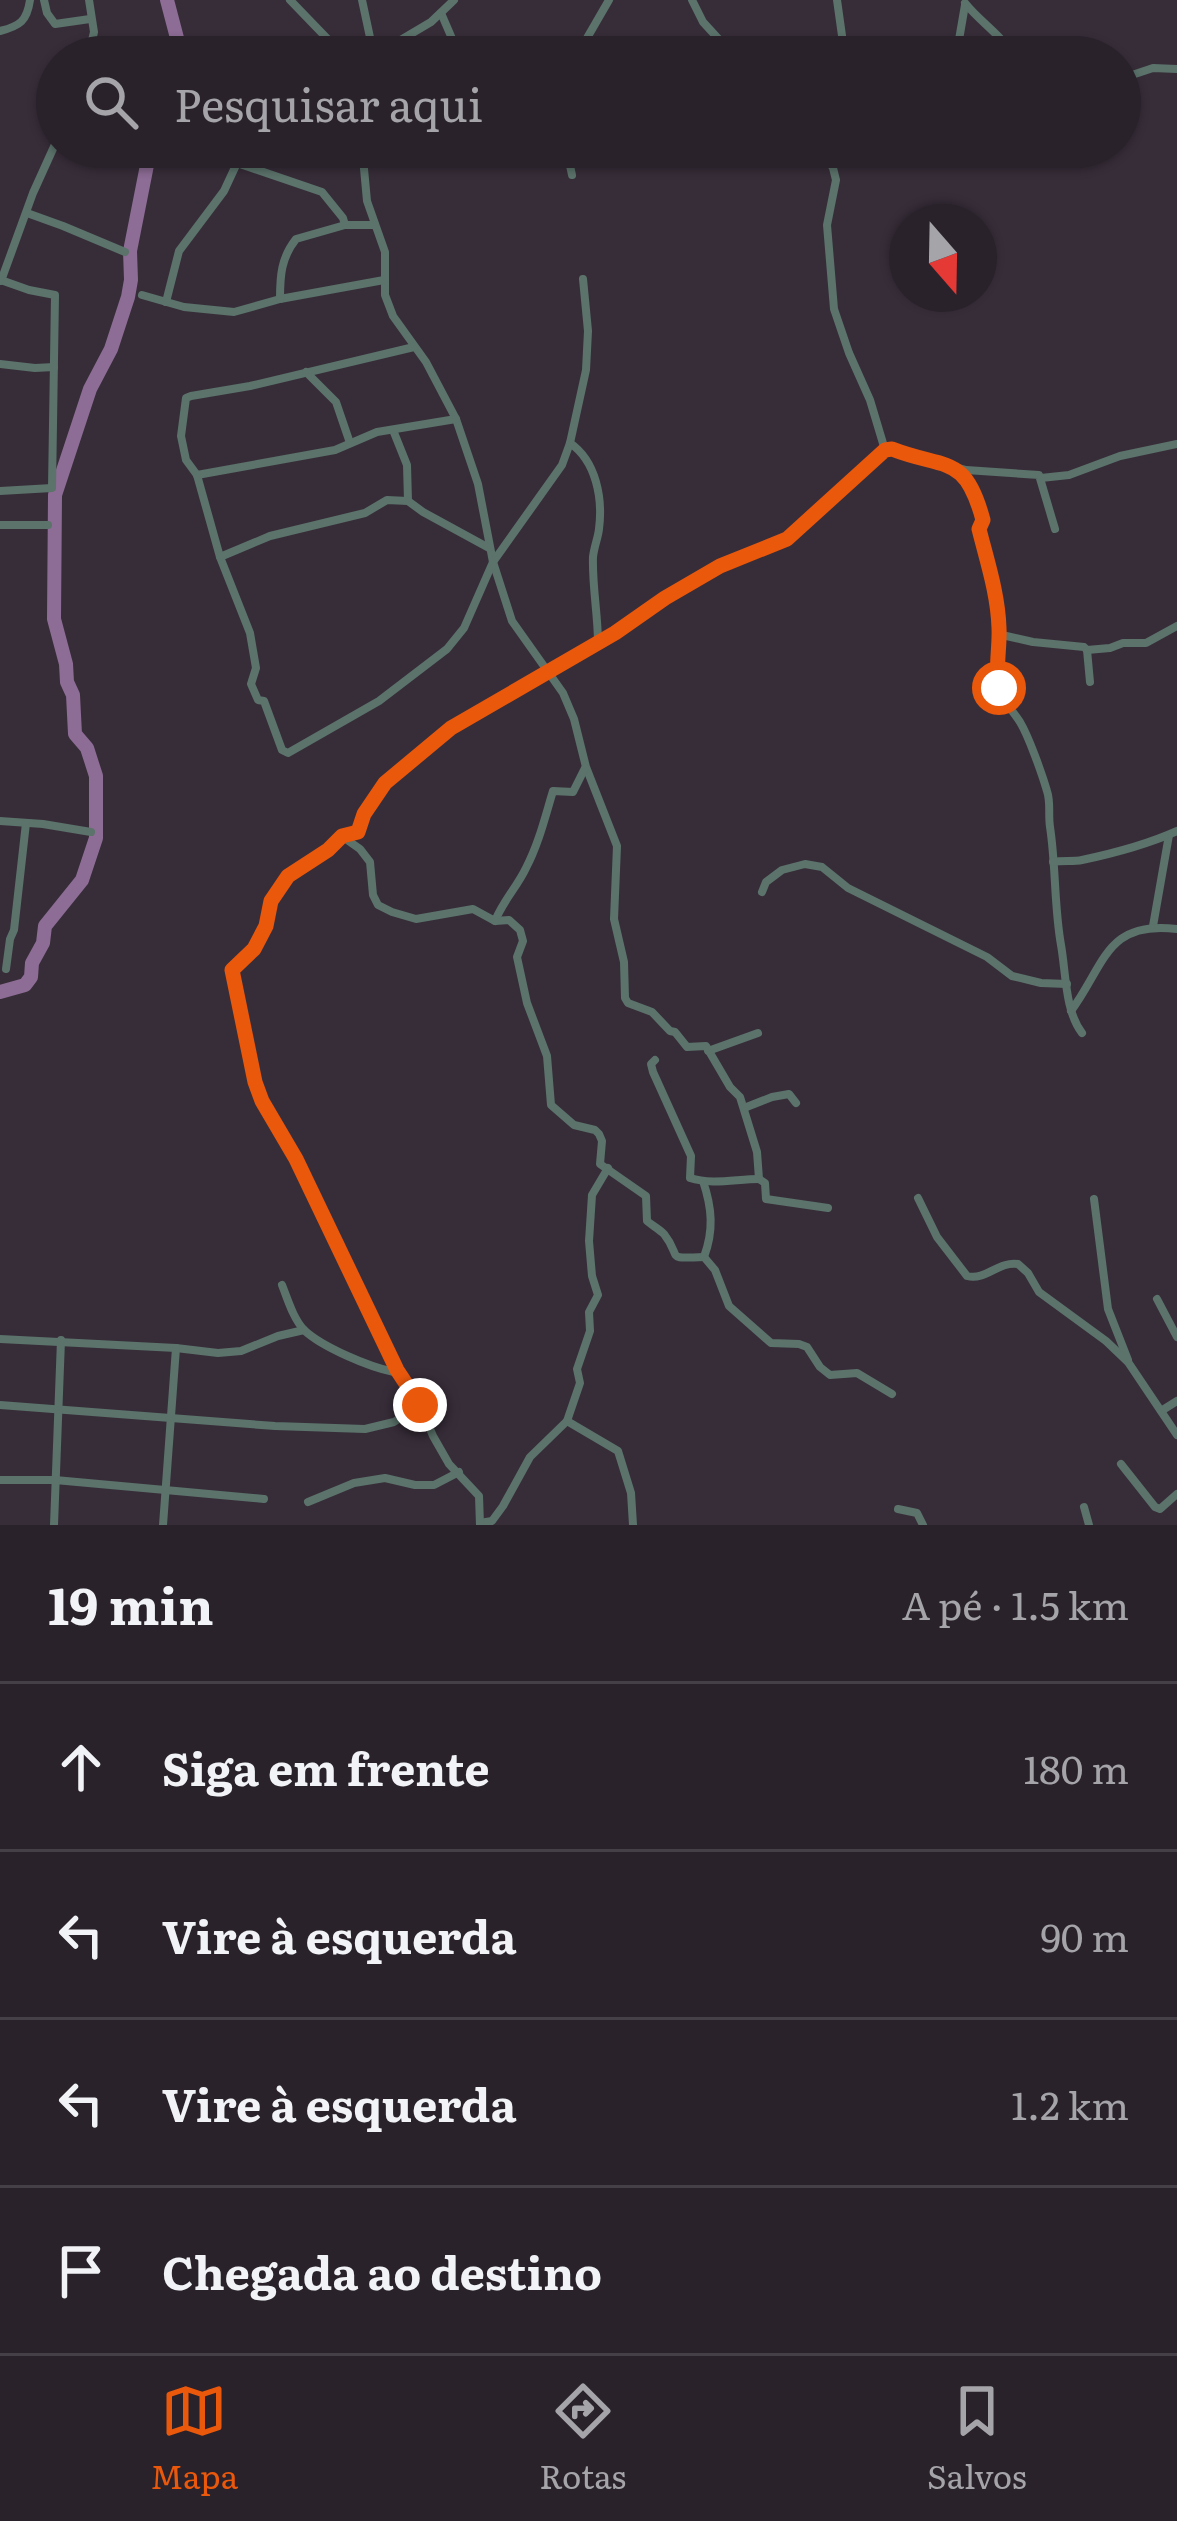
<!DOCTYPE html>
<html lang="pt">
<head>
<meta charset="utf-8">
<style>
	:root { --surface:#29222b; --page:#312a33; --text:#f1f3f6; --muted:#a5a4a9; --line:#453f47; --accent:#ea580c }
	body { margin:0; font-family:Literata,serif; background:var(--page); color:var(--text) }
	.compass { position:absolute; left:889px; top:204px; width:108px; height:108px; border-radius:50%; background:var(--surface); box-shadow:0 3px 9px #0004; rotate:160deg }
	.stop { position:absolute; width:36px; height:36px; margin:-27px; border:9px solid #ea580c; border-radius:50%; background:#fff }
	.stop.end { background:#ea580c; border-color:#fff; box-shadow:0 3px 12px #0008 }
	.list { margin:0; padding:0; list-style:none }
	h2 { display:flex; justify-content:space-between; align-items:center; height:156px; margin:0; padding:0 48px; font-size:51px }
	h2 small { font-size:39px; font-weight:400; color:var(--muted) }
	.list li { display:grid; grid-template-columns:78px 1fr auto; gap:36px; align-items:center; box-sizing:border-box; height:168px; padding:0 48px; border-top:3px solid var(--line) }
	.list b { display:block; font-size:45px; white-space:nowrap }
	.list em { font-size:39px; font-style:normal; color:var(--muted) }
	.icon { flex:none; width:66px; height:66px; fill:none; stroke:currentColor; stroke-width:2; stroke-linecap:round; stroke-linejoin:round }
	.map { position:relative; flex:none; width:1177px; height:1525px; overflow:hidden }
	.search { position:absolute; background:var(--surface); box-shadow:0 3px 9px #0004; left:36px; right:36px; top:36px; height:132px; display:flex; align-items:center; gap:30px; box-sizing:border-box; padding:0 42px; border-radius:66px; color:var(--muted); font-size:45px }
	.sheet { height:828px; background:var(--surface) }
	nav { display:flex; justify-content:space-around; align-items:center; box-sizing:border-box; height:168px; border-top:3px solid var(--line); background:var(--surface); font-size:33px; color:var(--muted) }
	nav a { display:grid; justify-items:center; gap:6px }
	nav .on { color:var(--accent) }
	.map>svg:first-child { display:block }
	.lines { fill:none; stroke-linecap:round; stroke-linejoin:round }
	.river { stroke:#8d6c95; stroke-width:14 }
	.street { stroke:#5b736b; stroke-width:8 }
	.route { stroke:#ea580c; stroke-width:15 }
</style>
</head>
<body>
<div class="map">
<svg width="1177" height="1525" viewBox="0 0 1177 1525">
	<rect width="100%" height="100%" fill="#372d39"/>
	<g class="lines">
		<g class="river">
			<path d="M167 0 182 57"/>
			<path d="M0 992 25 985 31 977 32 963 43 943 45 926 82 880 96 838V776L87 748 75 734 73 695 67 682 66 664 54 619 55 495 90 389 111 349 128 297 131 280 130 251 150 150 158 147"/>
		</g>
		<g class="street">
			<path d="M44 0 47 13 55 24 90 19"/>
			<path d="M290 0 345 57"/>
			<path d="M362 0 374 56"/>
			<path d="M692 0 703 22 735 57"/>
			<path d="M837 0 845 57"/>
			<path d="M965 3C980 22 1003 36 1014 57"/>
			<path d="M441 13 460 57"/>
			<path d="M0 31C20 26 27 21 30 0"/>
			<path d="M88 57 94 32 89 0"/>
			<path d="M372 57 431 22 454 0"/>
			<path d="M582 57 587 38 609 0"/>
			<path d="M956 57 965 5"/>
			<path d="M1120 79 1153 68 1177 69"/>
			<path d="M224 147 237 163 322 192 343 218 345 225"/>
			<path d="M362 147 367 201 385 252V295L393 316 426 362 456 419 478 484 493 562 512 621 563 693 574 719 586 767 617 846 614 919 624 962 625 998 628 1003 652 1012 670 1031 675 1032 687 1047 706 1046 730 1087 740 1097 757 1152 759 1179 765 1183 766 1199 828 1208"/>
			<path d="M566 147 572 175"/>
			<path d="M821 147 833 168 836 180 827 225 834 309 849 353 870 400 885 450"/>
			<path d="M878 147C894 159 930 162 944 147"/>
			<path d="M27 213 63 226 125 252"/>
			<path d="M1 281 33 193 57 140"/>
			<path d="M142 295 184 307 234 312 280 299 384 280"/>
			<path d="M280 299C280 276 281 258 296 239L345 225H375"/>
			<path d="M166 302 179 251 224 191 237 163"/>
			<path d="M414 347 250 386 191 396 186 398 181 436 186 460 197 475 220 557 250 633 256 668 251 684 258 700 264 701 282 750 288 753 379 701 447 649 464 628 493 562 562 465 570 443 586 370 588 331 583 279"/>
			<path d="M0 364 35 368 54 367"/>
			<path d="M306 372 336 402 350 443"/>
			<path d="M393 430 407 465 408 501"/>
			<path d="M570 443C596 461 603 498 599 529 598 538 594 547 593 557 592 585 598 615 598 643"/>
			<path d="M885 450 892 449 966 470 1039 475 1055 529"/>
			<path d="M950 464C969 478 988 505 979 529 987 561 998 594 999 628 1000 647 995 663 998 683 1001 700 1011 708 1020 722 1029 737 1042 774 1047 791 1051 803 1048 814 1050 827 1056 866 1054 906 1061 945 1066 973 1065 1011 1082 1033"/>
			<path d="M197 475 335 450 377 432 456 419"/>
			<path d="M1041 478 1069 475 1120 456 1177 444"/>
			<path d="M0 491 52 488 55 295 29 290 1 280"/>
			<path d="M0 525H48"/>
			<path d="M220 557 270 536 365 513 387 500 408 501 423 512 489 548"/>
			<path d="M1000 630 1002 635 1033 642 1084 647 1087 650 1090 682"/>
			<path d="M1087 650 1110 648 1123 643H1146L1177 626"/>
			<path d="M0 821 43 824 91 832"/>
			<path d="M343 837 360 849 370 862 373 895 378 905 392 912 416 919 473 909 495 921 509 920 520 930 523 941 517 957 527 1003 547 1056 551 1105 574 1125 595 1130 599 1134 602 1141 600 1164 646 1196 647 1221C653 1226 659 1229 664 1234 683 1258 663 1259 704 1257"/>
			<path d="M1053 862C1063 860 1073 862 1082 860 1115 853 1146 845 1177 831"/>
			<path d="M762 892 766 882 782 870 805 864 822 867 848 888 987 957 1012 976 1041 983 1067 984"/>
			<path d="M495 921C503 901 517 887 526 868 539 843 545 817 553 791L573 792 585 768"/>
			<path d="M1153 926 1169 835"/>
			<path d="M6 969 10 939 14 930 26 823"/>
			<path d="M1071 1011C1105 965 1106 920 1177 929"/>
			<path d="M708 1051 758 1033"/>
			<path d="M655 1060 651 1064 653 1072 691 1156 690 1178C712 1185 736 1179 759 1179"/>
			<path d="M744 1108 772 1097 789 1094 796 1103"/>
			<path d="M703 1181C712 1208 714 1230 704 1257"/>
			<path d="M918 1198 937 1237 967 1276C986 1281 998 1261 1018 1264L1028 1273 1039 1292 1106 1341 1128 1362 1177 1435"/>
			<path d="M1094 1199 1108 1309 1128 1360"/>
			<path d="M704 1257 715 1270 729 1306 771 1343 799 1344 807 1347 820 1367 830 1375 857 1373 892 1394"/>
			<path d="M282 1285C288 1300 293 1318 304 1330 322 1347 369 1367 394 1372L397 1370"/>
			<path d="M1157 1299 1177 1337"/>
			<path d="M0 1339 176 1348 218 1353 241 1351 278 1336 304 1330"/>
			<path d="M0 1405 275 1426 365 1429 394 1422 420 1405"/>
			<path d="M1161 1411 1177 1401"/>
			<path d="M567 1421 618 1451 631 1493 633 1525"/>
			<path d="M1121 1464 1155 1507 1160 1509 1177 1494"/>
			<path d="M0 1480H55L264 1499"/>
			<path d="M308 1502 354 1483 385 1478 415 1485H434L459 1472"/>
			<path d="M1084 1507 1089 1525"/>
			<path d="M898 1509 917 1513 923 1525"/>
			<path d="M480 1523 492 1521 503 1506 530 1457 567 1421 580 1383 577 1369 590 1331 589 1312 598 1295 592 1276 589 1241 592 1195 608 1168"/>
			<path d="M54 1525 61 1340"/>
			<path d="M163 1525 176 1348"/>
			<path d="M480 1525 479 1496 449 1464 433 1436 420 1405 397 1370 296 1159 262 1101 231 976 233 970 259 941 271 901 288 876 328 850 338 838 358 832 364 814 385 783 451 728 615 633 665 598 720 566 787 539 885 450"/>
		</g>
	</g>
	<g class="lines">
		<path class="route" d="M420 1405 397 1370 296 1159 262 1101 255 1082 232 970 254 949 266 926 271 901 288 876 328 850 342 836 358 832 364 814 385 783 451 728 615 633 665 598 720 566 787 539 885 450 892 449C946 470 965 453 983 520L979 529C987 561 998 594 999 628 1000 650 995 664 999 688"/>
	</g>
</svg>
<svg class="compass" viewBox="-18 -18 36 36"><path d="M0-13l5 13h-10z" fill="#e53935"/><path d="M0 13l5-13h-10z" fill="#a5a4a9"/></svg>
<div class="stop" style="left:999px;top:688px"></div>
<div class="stop end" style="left:420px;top:1405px"></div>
<div class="search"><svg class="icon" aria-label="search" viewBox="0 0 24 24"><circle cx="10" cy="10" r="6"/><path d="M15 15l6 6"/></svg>Pesquisar aqui</div>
</div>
<section class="sheet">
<h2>19 min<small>A pé · 1.5 km</small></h2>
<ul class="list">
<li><svg class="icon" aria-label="ahead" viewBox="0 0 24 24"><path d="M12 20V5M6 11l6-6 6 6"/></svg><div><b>Siga em frente</b></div><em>180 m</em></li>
<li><svg class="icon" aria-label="left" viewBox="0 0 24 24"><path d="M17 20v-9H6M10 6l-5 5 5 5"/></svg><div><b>Vire à esquerda</b></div><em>90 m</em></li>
<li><svg class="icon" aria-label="left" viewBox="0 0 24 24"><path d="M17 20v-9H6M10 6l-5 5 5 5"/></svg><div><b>Vire à esquerda</b></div><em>1.2 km</em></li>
<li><svg class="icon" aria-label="arrive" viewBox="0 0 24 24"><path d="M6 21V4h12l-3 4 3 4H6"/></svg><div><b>Chegada ao destino</b></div></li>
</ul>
</section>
<nav>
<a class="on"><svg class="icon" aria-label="map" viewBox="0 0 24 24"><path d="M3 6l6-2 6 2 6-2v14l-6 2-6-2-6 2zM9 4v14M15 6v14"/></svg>Mapa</a>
<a><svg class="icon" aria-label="directions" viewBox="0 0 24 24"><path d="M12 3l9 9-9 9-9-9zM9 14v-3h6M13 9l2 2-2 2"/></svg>Rotas</a>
<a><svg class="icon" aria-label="saved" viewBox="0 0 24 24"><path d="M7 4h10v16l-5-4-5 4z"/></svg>Salvos</a>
</nav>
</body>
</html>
